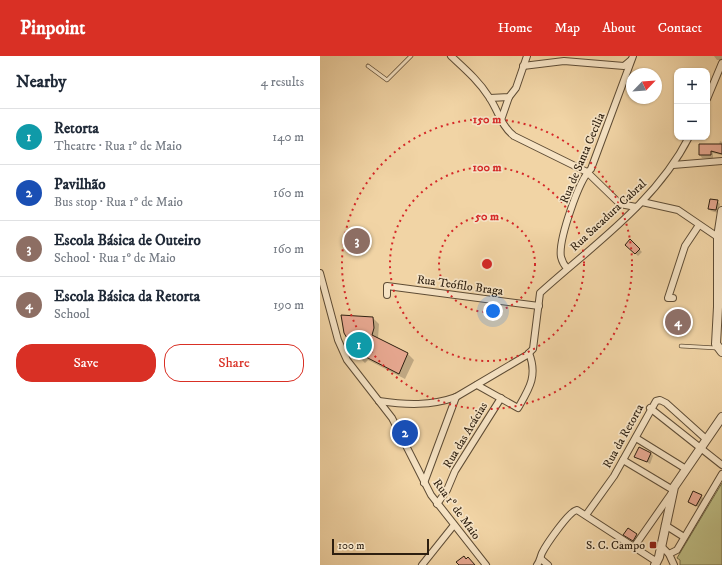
<!DOCTYPE html>
<html lang="en">
<head>
<meta charset="utf-8">
<style>
	:root { --surface:#fff; --page:#f2f2f3; --text:#1f2937; --muted:#747a83; --line:#e0e1e3; --accent:#d93025 }
	body { margin:0; font-family:"IM FELL DW Pica",serif; background:var(--page); color:var(--text) }
	.controls { position:absolute; right:12px; top:12px; display:grid; overflow:hidden; border-radius:8px; box-shadow:0 1px 3px #0004 }
	.controls button { width:36px; height:36px; display:grid; place-items:center; padding:0; border:0; border-bottom:1px solid var(--line); background:var(--surface); color:var(--text); font:20px sans-serif }
	.compass { position:absolute; left:306px; top:12px; width:36px; height:36px; border-radius:50%; background:var(--surface); box-shadow:0 1px 3px #0004; rotate:65deg }
	.scale { position:absolute; left:12px; bottom:10px; width:97px; box-sizing:border-box; padding-left:4px; border:2px solid #2d1f10; border-top:0; font-size:11px; line-height:14px; white-space:nowrap; color:#2d1f10; -webkit-text-stroke:3px #f6e3c4; paint-order:stroke }
	.you { position:absolute; left:173px; top:255px; width:14px; height:14px; margin:-10px; border:3px solid #fff; border-radius:50%; background:#1a73e8; box-shadow:0 0 0 6px #1a73e833 }
	.badge { display:grid; place-items:center; width:26px; height:26px; border-radius:50%; background:var(--accent); color:#fff; font-size:13px; font-weight:700 }
	.pin { position:absolute; translate:-50% -50%; border:2px solid #fff; box-shadow:0 1px 4px #0006 }
	.list { margin:0; padding:0; list-style:none }
	h2 { display:flex; justify-content:space-between; align-items:center; height:52px; margin:0; padding:0 16px; font-size:17px }
	h2 small { font-size:13px; font-weight:400; color:var(--muted) }
	.list li { display:grid; grid-template-columns:26px 1fr auto; gap:12px; align-items:center; box-sizing:border-box; height:56px; padding:0 16px; border-top:1px solid var(--line) }
	.list b { display:block; font-size:15px; white-space:nowrap }
	.list p { margin:0; font-size:13px; white-space:nowrap; color:var(--muted) }
	.list em { font-size:13px; font-style:normal; color:var(--muted) }
	.actions { display:flex; gap:8px; padding:12px 16px }
	.actions a { flex:1; padding:9px 0; border:1px solid var(--accent); border-radius:16px; text-align:center; font-size:14px; color:var(--accent) }
	.actions .main { background:var(--accent); color:#fff }
	.map { position:relative; flex:none; width:402px; height:509px; overflow:hidden }
	header { display:flex; align-items:center; gap:24px; box-sizing:border-box; height:56px; padding:0 20px; background:var(--accent); color:#fff }
	header strong { font-size:19px }
	nav { display:flex; gap:22px; margin-inline-start:auto; font-size:14px }
	main { display:flex }
	aside { flex:1; background:var(--surface) }
	.map>svg:first-child { display:block }
	.green { fill:#bdbc83; stroke:#756e4a }
	.shadow { fill:#0003 }
	.building { fill:#e8a891; stroke:#2d1f10 }
	.lines { fill:none; stroke-linecap:round; stroke-linejoin:round }
	.service-casing { stroke:#5e4c35; stroke-width:4.5 }
	.minor-casing { stroke:#5e4c35; stroke-width:8 }
	.tertiary-casing { stroke:#5e4c35; stroke-width:10 }
	.service { stroke:#f6e3c4; stroke-width:3 }
	.minor { stroke:#f6e3c4; stroke-width:6 }
	.tertiary { stroke:#f6e3c4; stroke-width:8 }
	.ring { fill:none; stroke:#d62828; stroke-width:2; stroke-dasharray:2 4 }
	.poi-dot { fill:#8f2418; stroke:#f6e3c4; stroke-width:1.5 }
	.labels { text-anchor:middle; stroke-width:3.5; stroke-linejoin:round; paint-order:stroke }
	.street-label { font-size:12px; fill:#2d1f10; stroke:#f6e3c4 }
	.poi-label { font-size:12px; fill:#2d1f10; stroke:#f6e3c4; text-anchor:end }
	.centre { fill:#d62828; stroke:#f6e3c4; stroke-width:2 }
	.ring-label { font-size:12px; text-anchor:middle; font-weight:bold; fill:#d62828; stroke:#f6e3c4; stroke-width:3.5; stroke-linejoin:round; paint-order:stroke }
</style>
</head>
<body>
<header>
<strong>Pinpoint</strong>
<nav><a>Home</a><a>Map</a><a>About</a><a>Contact</a></nav>
</header>
<main>
<aside>
<h2>Nearby<small>4 results</small></h2>
<ul class="list">
<li><span class="badge" style="background:#0f9aa8">1</span><div><b>Retorta</b><p>Theatre · Rua 1º de Maio</p></div><em>140 m</em></li>
<li><span class="badge" style="background:#1a4fb4">2</span><div><b>Pavilhão</b><p>Bus stop · Rua 1º de Maio</p></div><em>160 m</em></li>
<li><span class="badge" style="background:#8d6e63">3</span><div><b>Escola Básica de Outeiro</b><p>School · Rua 1º de Maio</p></div><em>160 m</em></li>
<li><span class="badge" style="background:#8d6e63">4</span><div><b>Escola Básica da Retorta</b><p>School</p></div><em>190 m</em></li>
</ul>
<div class="actions"><a class="main">Save</a><a>Share</a></div>
</aside>
<div class="map">
<svg width="402" height="509" viewBox="0 0 402 509">
	<rect width="100%" height="100%" fill="#f1d4a5"/>
	<filter id="stains"><feTurbulence type="fractalNoise" baseFrequency=".005" numOctaves="4"/><feColorMatrix values="0 0 0 0 .2 0 0 0 0 .09 0 0 0 0 .02 0 0 0 .5 -.17"/></filter>
	<radialGradient id="worn" r=".72"><stop offset=".6" stop-color="#630" stop-opacity="0"/><stop offset="1" stop-color="#630" stop-opacity=".3"/></radialGradient>
	<path class="green" d="M402 427V509H360V504L357 502Z"/>
	<g class="shadow">
		<path d="M394 0H402V4H397Z"/>
		<path d="M400 85 402 86V99L393 97V102H382L380 99 399 89Z"/>
		<path d="M397 145 400 148 398 157 391 155 389 153Z"/>
		<path d="M310 184 322 196 318 200 306 189Z"/>
		<path d="M53 262 59 268 58 283 88 298 94 304 85 323 48 304 45 307 39 301 25 276Z"/>
		<path d="M331 397 333 400 330 408 316 400Z"/>
		<path d="M381 440 384 443 379 452 369 445Z"/>
		<path d="M308 473 319 482 316 487 307 481Z"/>
	</g>
	<g class="building">
		<path d="M379 88H402V98L391 95V99H379Z"/>
		<path d="M390 143 398 144 396 154 388 153Z"/>
		<path d="M310 183 320 193 315 198 305 189Z"/>
		<path d="M21 259 53 261 54 272 52 279 88 297 79 318 42 299 38 301 24 277Z"/>
		<path d="M319 391 331 397 327 406 314 401Z"/>
		<path d="M373 435 382 439 376 450 368 446Z"/>
		<path d="M308 472 317 478 313 485 303 479Z"/>
		<path d="M144 500 146 503 148 501 155 509H139L136 506Z"/>
	</g>
	<g class="lines">
		<defs>
			<g id="service">
				<path d="M48 10 67 24 91 0"/>
				<path d="M361 290 397 292"/>
			</g>
			<g id="minor">
				<path d="M131 0C145 13 159 25 169 41 178 54 181 70 194 80L267 116 300 148 316 151"/>
				<path d="M203 10 244 5 304 10 311 4"/>
				<path d="M170 42 189 41 196 32 207 0"/>
				<path d="M387 43 402 7"/>
				<path d="M181 64 189 41"/>
				<path d="M353 109 402 105"/>
				<path d="M322 146 358 154 402 184"/>
				<path d="M247 212C244 209 242 205 241 201 238 185 259 123 271 113L313 0"/>
				<path d="M0 217 18 284 27 304 72 362 111 439 166 509"/>
				<path d="M67 239V230L219 250"/>
				<path d="M353 242H348L365 190 379 169"/>
				<path d="M157 329 198 352C209 333 218 320 209 297"/>
				<path d="M59 345C86 349 111 350 136 341L207 299 213 293 220 237C273 189 336 146 369 81"/>
				<path d="M330 352 402 409"/>
				<path d="M316 382 366 413"/>
				<path d="M303 404 353 434"/>
				<path d="M104 427 136 341"/>
				<path d="M117 448 127 434 135 415 181 342"/>
				<path d="M266 459 294 420 336 345 340 344 346 347 386 383"/>
				<path d="M345 469 364 481"/>
				<path d="M341 490 349 498 354 509"/>
				<path d="M314 491 351 438"/>
				<path d="M349 498 357 494 402 418"/>
				<path d="M221 503 228 509"/>
				<path d="M102 509 134 469"/>
				<path d="M217 509C220 505 220 502 222 497 226 489 249 455 257 454L337 506"/>
			</g>
			<g id="tertiary">
				<path d="M402 155 398 181V251L396 288 402 296"/>
				<path d="M335 509 339 501 354 431 402 361"/>
			</g>
		</defs>
		<use href="#service" class="service-casing"/>
		<use href="#minor" class="minor-casing"/>
		<use href="#tertiary" class="tertiary-casing"/>
		<use href="#service" class="service"/>
		<use href="#minor" class="minor"/>
		<use href="#tertiary" class="tertiary"/>
	</g>
	<g class="ring">
		<circle cx="167" cy="208" r="48"/>
		<circle cx="167" cy="208" r="97"/>
		<circle cx="167" cy="208" r="145"/>
	</g>
	<rect class="poi-dot" x="329" y="485" width="8" height="8" rx="2"/>
	<g class="labels">
		<g class="street-label">
			<text transform="translate(262 102) rotate(-67)" y="4">Rua de Santa Cecilia</text>
			<text transform="translate(288 159) rotate(-43)" y="4">Rua Sacadura Cabral</text>
			<text transform="translate(140 229) rotate(8)" y="4">Rua Teófilo Braga</text>
			<text transform="translate(145 379) rotate(-59)" y="4">Rua das Acácias</text>
			<text transform="translate(303 380) rotate(-61)" y="4">Rua da Retorta</text>
			<text transform="translate(137 453) rotate(54)" y="4">Rua 1º de Maio</text>
		</g>
		<g class="poi-label">
			<text x="325" y="493">S. C. Campo</text>
		</g>
	</g>
	<circle cx="167" cy="208" r="6" class="centre"/>
	<g class="ring-label">
		<text x="167" y="67">150 m</text>
		<text x="167" y="115">100 m</text>
		<text x="167" y="164">50 m</text>
	</g>
	<rect width="100%" height="100%" filter="url(#stains)"/>
	<rect width="100%" height="100%" fill="url(#worn)"/>
</svg>
<div class="controls">
<button>+</button>
<button>−</button>
</div>
<svg class="compass" viewBox="-18 -18 36 36"><path d="M0-13l5 13h-10z" fill="#e53935"/><path d="M0 13l5-13h-10z" fill="#747a83"/></svg>
<div class="scale">100 m</div>
<div class="you"></div>
<div class="pin badge" style="left:39px;top:289px;background:#0f9aa8">1</div>
<div class="pin badge" style="left:85px;top:377px;background:#1a4fb4">2</div>
<div class="pin badge" style="left:37px;top:185px;background:#8d6e63">3</div>
<div class="pin badge" style="left:358px;top:266px;background:#8d6e63">4</div>
</div>
</main>
</body>
</html>
